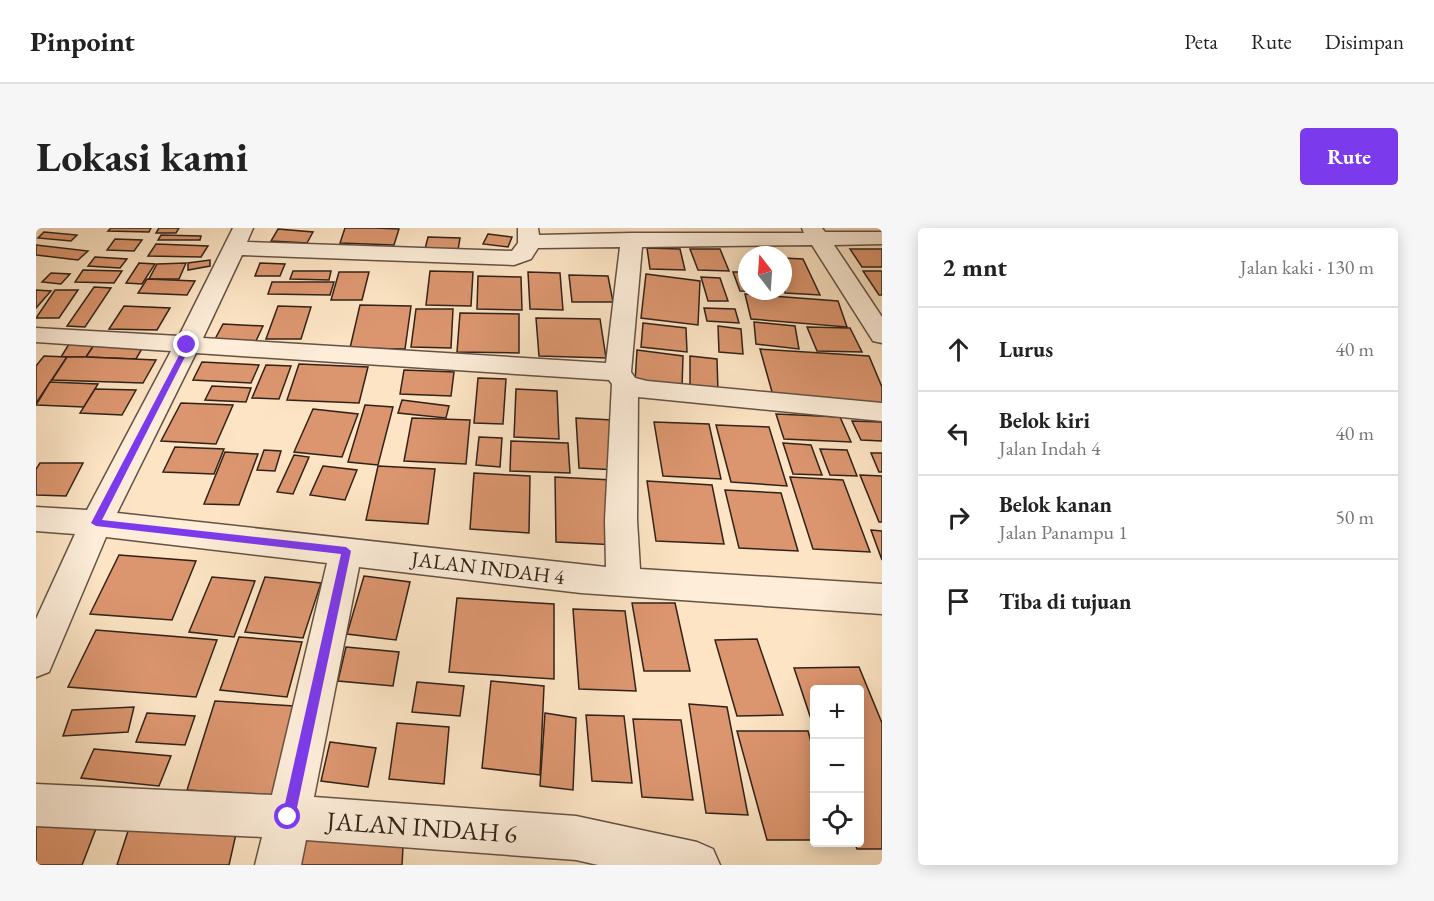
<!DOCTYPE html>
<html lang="id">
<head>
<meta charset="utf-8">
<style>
	:root { --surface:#fff; --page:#f6f6f6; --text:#222; --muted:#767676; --line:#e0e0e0; --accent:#7c3aed }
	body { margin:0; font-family:"EB Garamond",serif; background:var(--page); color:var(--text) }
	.controls { position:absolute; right:18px; bottom:18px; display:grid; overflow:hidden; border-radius:6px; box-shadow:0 3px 15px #0003 }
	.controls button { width:54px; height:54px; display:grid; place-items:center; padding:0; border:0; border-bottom:2px solid var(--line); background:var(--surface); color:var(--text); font:30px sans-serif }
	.compass { position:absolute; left:702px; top:18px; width:54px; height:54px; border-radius:50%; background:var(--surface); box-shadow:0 3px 15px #0003; rotate:343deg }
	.stop { position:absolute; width:18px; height:18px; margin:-14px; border:4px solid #7c3aed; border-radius:50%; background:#fff }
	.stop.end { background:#7c3aed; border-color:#fff; box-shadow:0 2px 6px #0008 }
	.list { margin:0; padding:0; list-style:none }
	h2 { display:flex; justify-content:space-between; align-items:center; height:78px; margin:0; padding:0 24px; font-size:26px }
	h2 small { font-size:20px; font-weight:400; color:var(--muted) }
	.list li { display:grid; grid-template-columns:39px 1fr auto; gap:18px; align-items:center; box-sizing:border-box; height:84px; padding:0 24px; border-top:2px solid var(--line) }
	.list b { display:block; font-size:22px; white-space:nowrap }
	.list p { margin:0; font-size:20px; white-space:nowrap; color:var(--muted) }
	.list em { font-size:20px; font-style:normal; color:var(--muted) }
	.icon { flex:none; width:33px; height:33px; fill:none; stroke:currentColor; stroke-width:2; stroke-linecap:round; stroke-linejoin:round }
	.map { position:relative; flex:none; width:846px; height:637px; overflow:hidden; border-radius:6px }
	header { display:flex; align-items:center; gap:36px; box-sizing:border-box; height:84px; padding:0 30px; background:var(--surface); border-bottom:2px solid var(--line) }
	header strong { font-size:28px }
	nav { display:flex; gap:33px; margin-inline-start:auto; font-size:21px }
	.intro { display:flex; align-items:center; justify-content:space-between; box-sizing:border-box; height:144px; padding:0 36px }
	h1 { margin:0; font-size:42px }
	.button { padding:15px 27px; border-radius:6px; background:var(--accent); color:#fff; font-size:21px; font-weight:700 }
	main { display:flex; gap:36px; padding:0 36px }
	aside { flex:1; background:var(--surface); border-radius:6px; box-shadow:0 3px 15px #0003 }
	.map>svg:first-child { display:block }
	.building { fill:#dc966f; stroke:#312219; stroke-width:1.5 }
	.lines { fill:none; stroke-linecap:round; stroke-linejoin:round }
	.street-casing { stroke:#645244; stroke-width:3 }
	.street { fill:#fdedd9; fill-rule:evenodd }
	.route { fill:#7c3aed }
	.labels { text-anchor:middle; stroke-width:4.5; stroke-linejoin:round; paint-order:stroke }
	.street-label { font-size:21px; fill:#312219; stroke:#fdedd9 }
	.near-street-label { font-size:26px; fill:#312219; stroke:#fdedd9 }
</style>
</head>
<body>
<header>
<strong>Pinpoint</strong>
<nav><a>Peta</a><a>Rute</a><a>Disimpan</a></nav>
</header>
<div class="intro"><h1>Lokasi kami</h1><a class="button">Rute</a></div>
<main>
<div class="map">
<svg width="846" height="637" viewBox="0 0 846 637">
	<rect width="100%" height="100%" fill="#fce4c4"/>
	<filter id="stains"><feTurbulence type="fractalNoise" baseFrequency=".00333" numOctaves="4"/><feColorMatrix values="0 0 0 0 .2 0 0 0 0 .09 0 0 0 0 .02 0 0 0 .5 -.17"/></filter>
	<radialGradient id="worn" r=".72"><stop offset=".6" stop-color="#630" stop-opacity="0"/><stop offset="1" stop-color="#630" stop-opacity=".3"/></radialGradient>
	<g class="building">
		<path d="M75 0H115L113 4 72 3Z"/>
		<path d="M123 0H143L140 5H120Z"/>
		<path d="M309 0H339L363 1 358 17 304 15Z"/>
		<path d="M242 1 277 4 271 15 235 13Z"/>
		<path d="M8 4 41 7 35 13 2 10Z"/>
		<path d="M452 6 476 9 472 19 447 16Z"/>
		<path d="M125 7 165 8 164 12H122Z"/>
		<path d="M392 9 424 10 422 22 389 21Z"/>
		<path d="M79 11 106 12 98 23 71 22Z"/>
		<path d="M120 16 172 18 165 29 112 28Z"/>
		<path d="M0 17 52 23 42 32 0 27Z"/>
		<path d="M611 20 644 21 649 42 614 41Z"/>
		<path d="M654 21H684L693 43 662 42Z"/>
		<path d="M814 21H846V39H826Z"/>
		<path d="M59 29 91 31 84 40 52 38Z"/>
		<path d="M747 30 767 31 784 67 749 65Z"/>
		<path d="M174 32V38L152 42V35Z"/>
		<path d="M103 35 119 36 106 56 90 55Z"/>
		<path d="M150 35 143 51H113L121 36Z"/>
		<path d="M224 35 249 36 244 48H219Z"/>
		<path d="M47 42 86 43 78 55 39 54Z"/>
		<path d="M257 43H295L293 52 254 51Z"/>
		<path d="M394 43 437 44 435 78 390 77Z"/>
		<path d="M827 43H846V67H843Z"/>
		<path d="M303 44H333L326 72H295Z"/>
		<path d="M492 44 524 45 527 82 494 81Z"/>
		<path d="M697 44H711V63L745 64 704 63Z"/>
		<path d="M15 45 34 46 25 56 6 54Z"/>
		<path d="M610 46 664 53 662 97 605 90Z"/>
		<path d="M533 47 572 48 577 74H536Z"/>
		<path d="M442 48 485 49 486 82 441 81Z"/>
		<path d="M665 49 684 50 692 73H672Z"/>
		<path d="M111 51 159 53 151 67 102 65Z"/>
		<path d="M236 54H298L294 67 232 66Z"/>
		<path d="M58 59 75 60 49 99 31 98Z"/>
		<path d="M0 62 15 63 0 80Z"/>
		<path d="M19 62H42L23 90H0Z"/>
		<path d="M709 66 802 73 811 99 715 91Z"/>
		<path d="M324 77 375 78 369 121 314 120Z"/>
		<path d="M88 78 134 80 121 102 73 101Z"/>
		<path d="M242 78 275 79 265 111H230Z"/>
		<path d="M668 80 699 81 703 95 671 93Z"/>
		<path d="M380 81H417L415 120 375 119Z"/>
		<path d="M424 85 483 86V125L421 124Z"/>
		<path d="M500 90 564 91 570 130 503 128Z"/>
		<path d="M718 94 759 98 763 121 720 116Z"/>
		<path d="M607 95 650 100 651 124 605 119Z"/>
		<path d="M187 96 227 98 219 115 178 113Z"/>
		<path d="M682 98 705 101 707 126 683 124Z"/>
		<path d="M771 99 814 100 826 124 781 123Z"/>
		<path d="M33 116 58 117 50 129H25Z"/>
		<path d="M58 117 107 119 100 131 50 129Z"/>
		<path d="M724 121 833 128 846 159V179L738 171Z"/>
		<path d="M601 122 647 128 646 160 599 154Z"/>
		<path d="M8 128 31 129 0 175V138Z"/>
		<path d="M654 128 681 131 682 164 654 161Z"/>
		<path d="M31 129H50L120 132 107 155 16 152Z"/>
		<path d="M166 134 223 137 215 155 157 152Z"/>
		<path d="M263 136 332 139 323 175 251 172Z"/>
		<path d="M230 137 255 138 243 171 216 170Z"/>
		<path d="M368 142 418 144 415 168 364 166Z"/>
		<path d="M442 150 470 151 467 196 438 195Z"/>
		<path d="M14 154 62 156 48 179 0 177Z"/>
		<path d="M176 158 215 160 210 174 169 172Z"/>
		<path d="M59 161 100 162 86 187 44 185Z"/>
		<path d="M480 161 521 163 523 211 478 209Z"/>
		<path d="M366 172 413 178 410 190 362 185Z"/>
		<path d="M145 175 197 177 180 216 125 213Z"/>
		<path d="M329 177 357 179 342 237 312 234Z"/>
		<path d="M277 181 322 186 306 229 258 224Z"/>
		<path d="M740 186 804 189 815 214 748 211Z"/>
		<path d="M376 190 434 192 430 236 368 233Z"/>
		<path d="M540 190 576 192 581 242 543 240Z"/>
		<path d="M816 193 846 194V213L825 212Z"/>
		<path d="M618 194 673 196 685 251 627 248Z"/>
		<path d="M680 197 733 199 751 258 695 254Z"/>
		<path d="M443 209 466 210 464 239 440 237Z"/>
		<path d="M475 213 532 215 534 245 474 243Z"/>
		<path d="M747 215 775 217 786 247 757 246Z"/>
		<path d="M139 219 188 221 178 246 127 244Z"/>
		<path d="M784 221 811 222 821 248 794 247Z"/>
		<path d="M228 222 245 223 239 243 221 242Z"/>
		<path d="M189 224 222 226 203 277 168 276Z"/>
		<path d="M835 225H846V244H843Z"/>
		<path d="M258 227 273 229 257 266 241 264Z"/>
		<path d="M4 235H47L30 268 0 267V241Z"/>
		<path d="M287 238 321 242 309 272 274 267Z"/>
		<path d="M342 238 399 241 392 296 330 292Z"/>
		<path d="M438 245 494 248 493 305 434 301Z"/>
		<path d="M824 247 846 248V294H843Z"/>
		<path d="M519 249 576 252 582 317 520 314Z"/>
		<path d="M754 249 807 252 834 324 777 321Z"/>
		<path d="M611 253 676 257 688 316 620 313Z"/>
		<path d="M689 262 745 265 762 323 703 320Z"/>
		<path d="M835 302 846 303V332Z"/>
		<path d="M83 327 160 333 136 392 54 386Z"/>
		<path d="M328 348 374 354 360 412 311 406Z"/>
		<path d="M176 349 219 353 198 409 153 404Z"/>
		<path d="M229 349 285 355 267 410 209 404Z"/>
		<path d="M421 370 518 376V451L413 444Z"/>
		<path d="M596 375H639L654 443H608Z"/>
		<path d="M537 381 589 383 600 463 543 461Z"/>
		<path d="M60 402 181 412 160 469 32 459Z"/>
		<path d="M203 409 266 414 251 469 184 462Z"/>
		<path d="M721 411 747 487 701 488 679 412Z"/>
		<path d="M310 419 363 424 357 458 302 453Z"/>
		<path d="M823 439 846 495V621H821L818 614H824V461H778V500L758 440Z"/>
		<path d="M455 453 508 458 504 547 446 540Z"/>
		<path d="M381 454 428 458 424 488 376 484Z"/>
		<path d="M179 473 258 478 237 567 151 562Z"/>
		<path d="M653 476 691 479 712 587 670 585Z"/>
		<path d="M98 479 92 504 27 508 36 482Z"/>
		<path d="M111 485 159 488 149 517 100 514Z"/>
		<path d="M509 485 540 490 537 562 504 558Z"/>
		<path d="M550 487 588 488 596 555 556 553Z"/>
		<path d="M597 491 645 492 657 572 606 569Z"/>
		<path d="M361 495 413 499 408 556 353 551Z"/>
		<path d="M701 503H772L778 524V612H731Z"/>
		<path d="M294 514 340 520 332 559 285 553Z"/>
		<path d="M58 521 135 528 123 558 45 550Z"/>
		<path d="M0 589 63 593 46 637H0Z"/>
		<path d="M260 599 368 601 366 637H254Z"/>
		<path d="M93 600 200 606 193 637H81Z"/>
	</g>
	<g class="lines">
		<defs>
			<path id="street" d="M197 0H217L211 14 476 23 482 15V0H502L503 7 596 5H768L766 0H786L789 4H846V16L798 17 846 89V115L837 113 776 17 606 19 595 144 599 150 611 153 846 175V193L602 169 601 292 604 341 846 356V386L545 365 323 339 278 569 540 588 661 614 677 621 684 637H562L540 632 270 612 265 637H219L226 609 0 598V556L236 567 291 335 70 309 13 444 0 449V391L39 306 0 303V279L51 282 135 123 0 114V100L143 108ZM584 19 570 135 167 110 206 27 478 37 495 31 502 20ZM160 125 573 152 576 156 569 292 570 339 81 285Z"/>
		</defs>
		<use href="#street" class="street-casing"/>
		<use href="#street" class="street"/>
	</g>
	<path class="route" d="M149 116 155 117 66 292 310 319 315 323 259 589 257 594 252 596 248 594 246 589 305 326 60 298 55 295Z"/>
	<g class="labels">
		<g class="street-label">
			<text transform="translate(452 340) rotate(7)" y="7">JALAN INDAH 4</text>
		</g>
		<g class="near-street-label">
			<text transform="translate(386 599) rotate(4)" y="9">JALAN INDAH 6</text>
		</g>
	</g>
	<rect width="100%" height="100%" filter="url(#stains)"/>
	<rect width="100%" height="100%" fill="url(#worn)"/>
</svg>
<div class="controls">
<button>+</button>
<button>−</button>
<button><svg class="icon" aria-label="locate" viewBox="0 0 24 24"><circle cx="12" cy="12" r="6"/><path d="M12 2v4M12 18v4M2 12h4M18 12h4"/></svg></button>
</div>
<svg class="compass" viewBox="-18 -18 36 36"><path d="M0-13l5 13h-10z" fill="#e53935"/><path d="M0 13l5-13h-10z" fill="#767676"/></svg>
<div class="stop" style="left:252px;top:589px"></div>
<div class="stop end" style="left:151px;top:117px"></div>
</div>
<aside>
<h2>2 mnt<small>Jalan kaki · 130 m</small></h2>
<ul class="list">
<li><svg class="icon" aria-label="ahead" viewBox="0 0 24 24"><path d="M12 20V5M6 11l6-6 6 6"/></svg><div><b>Lurus</b></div><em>40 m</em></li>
<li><svg class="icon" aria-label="left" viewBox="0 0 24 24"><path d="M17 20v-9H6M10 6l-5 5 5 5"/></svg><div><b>Belok kiri</b><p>Jalan Indah 4</p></div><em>40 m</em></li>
<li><svg class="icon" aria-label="right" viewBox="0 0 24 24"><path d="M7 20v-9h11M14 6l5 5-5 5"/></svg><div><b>Belok kanan</b><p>Jalan Panampu 1</p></div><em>50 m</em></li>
<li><svg class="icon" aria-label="arrive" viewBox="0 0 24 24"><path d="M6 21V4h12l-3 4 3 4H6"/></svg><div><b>Tiba di tujuan</b></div></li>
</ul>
</aside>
</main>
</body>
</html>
